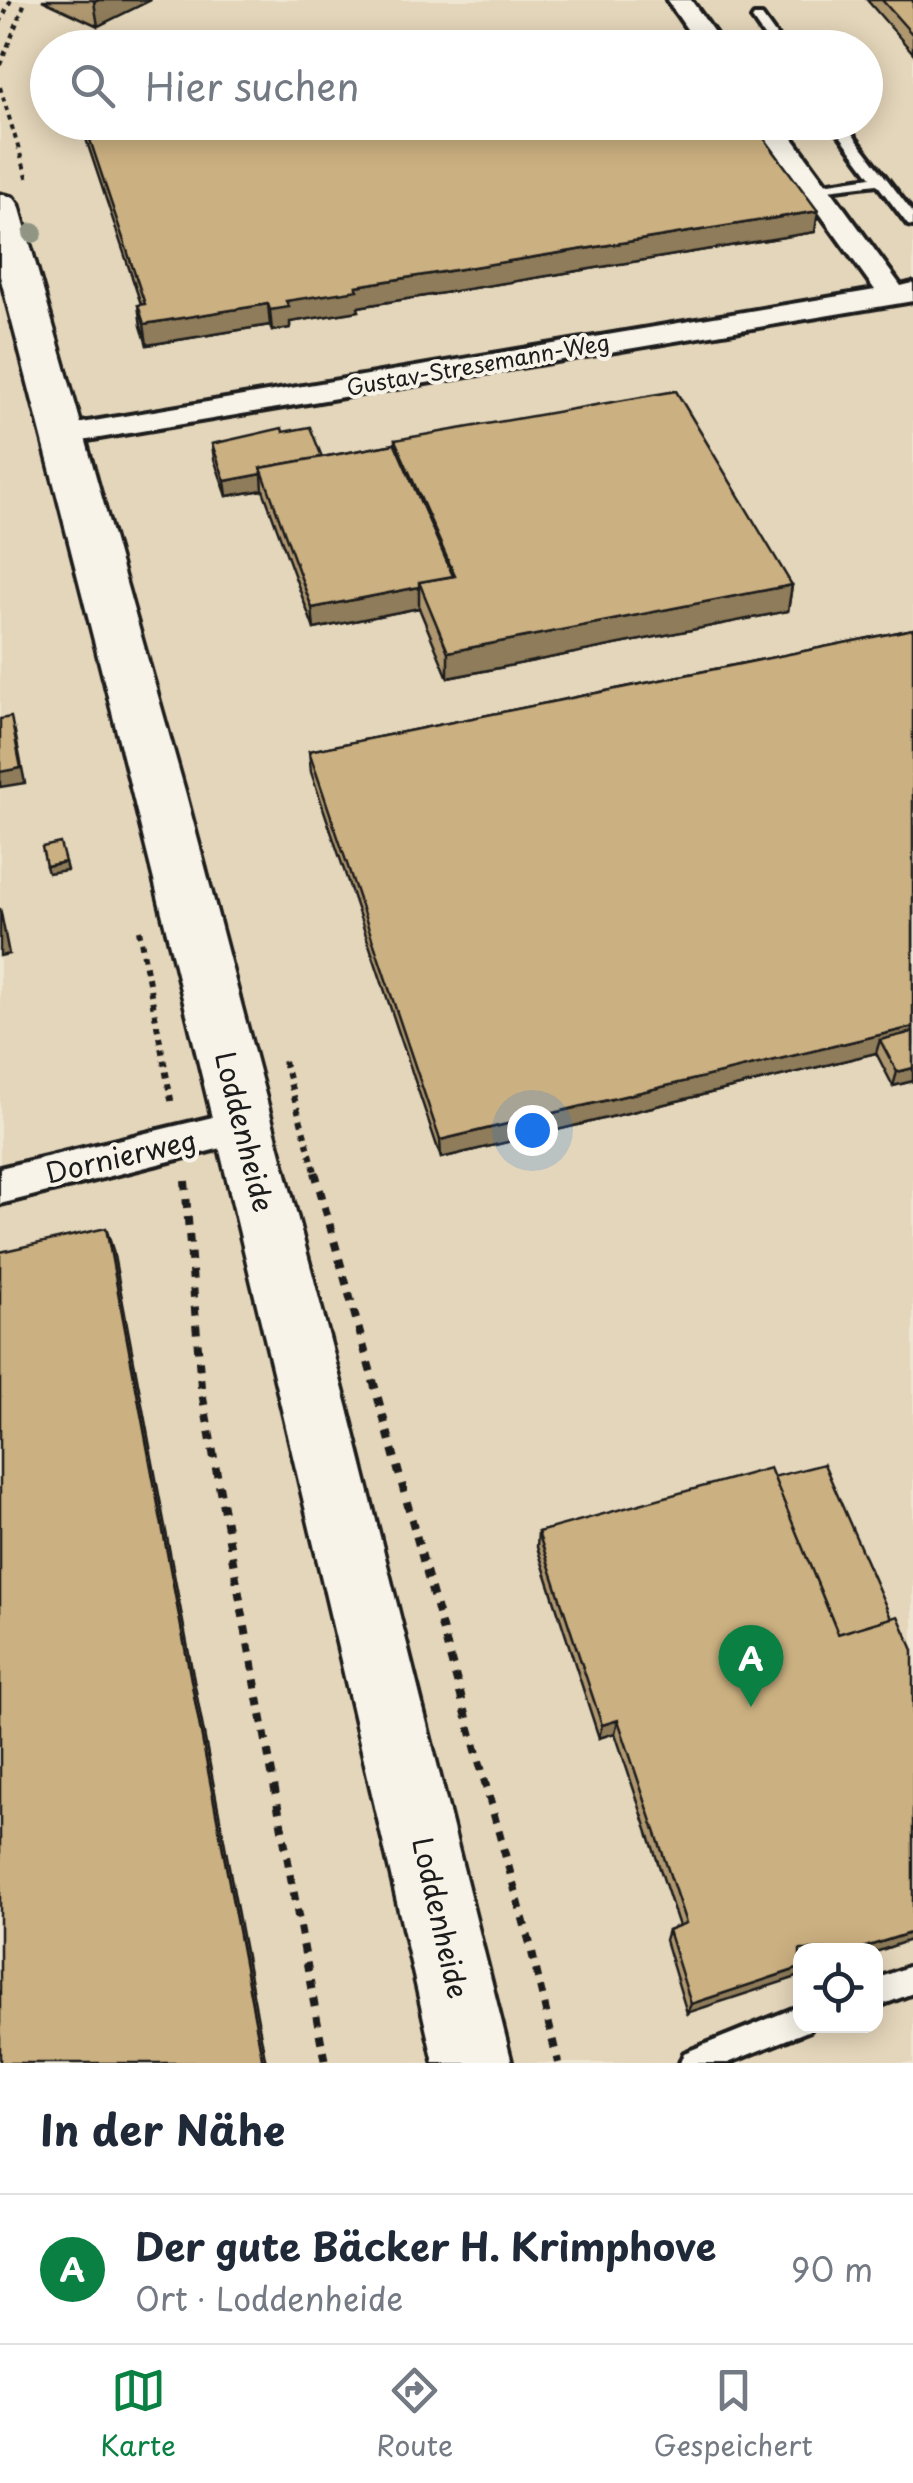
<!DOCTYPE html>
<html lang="de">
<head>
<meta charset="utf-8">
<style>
	:root { --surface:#fff; --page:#f6f6f7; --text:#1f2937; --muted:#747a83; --line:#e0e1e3; --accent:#0b8043 }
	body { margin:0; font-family:"Playpen Sans",sans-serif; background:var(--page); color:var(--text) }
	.controls { position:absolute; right:30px; bottom:30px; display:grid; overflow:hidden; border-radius:20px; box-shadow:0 5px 25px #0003 }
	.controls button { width:90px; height:90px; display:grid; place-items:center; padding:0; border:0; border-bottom:2px solid var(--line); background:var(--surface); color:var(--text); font:50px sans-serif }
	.you { position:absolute; left:532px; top:1130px; width:35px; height:35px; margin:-25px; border:8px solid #fff; border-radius:50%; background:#1a73e8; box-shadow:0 0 0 15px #1a73e833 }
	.badge { display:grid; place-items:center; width:65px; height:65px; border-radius:50%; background:var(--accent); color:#fff; font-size:32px; font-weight:700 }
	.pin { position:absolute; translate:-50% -82px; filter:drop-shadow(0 2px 5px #0008) }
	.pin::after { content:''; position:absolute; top:52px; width:35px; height:30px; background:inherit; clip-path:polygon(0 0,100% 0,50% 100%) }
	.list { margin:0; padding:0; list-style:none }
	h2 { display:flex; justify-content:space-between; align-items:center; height:130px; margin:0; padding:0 40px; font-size:42px }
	h2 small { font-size:32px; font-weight:400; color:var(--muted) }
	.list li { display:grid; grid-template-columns:65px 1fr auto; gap:30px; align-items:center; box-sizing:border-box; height:150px; padding:0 40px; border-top:2px solid var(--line) }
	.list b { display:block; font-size:38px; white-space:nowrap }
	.list p { margin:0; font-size:32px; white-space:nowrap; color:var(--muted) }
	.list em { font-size:32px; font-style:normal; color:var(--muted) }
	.icon { flex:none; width:55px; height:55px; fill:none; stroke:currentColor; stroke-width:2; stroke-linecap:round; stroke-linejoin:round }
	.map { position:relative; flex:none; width:913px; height:2063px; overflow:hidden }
	.search { position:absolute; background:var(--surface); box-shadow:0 5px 25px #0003; left:30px; right:30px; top:30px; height:110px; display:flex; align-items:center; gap:25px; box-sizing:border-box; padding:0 35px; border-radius:55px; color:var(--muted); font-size:38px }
	.sheet { height:280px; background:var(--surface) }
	nav { display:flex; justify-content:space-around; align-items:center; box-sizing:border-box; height:140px; border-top:2px solid var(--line); background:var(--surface); font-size:28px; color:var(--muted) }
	nav a { display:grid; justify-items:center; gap:5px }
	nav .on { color:var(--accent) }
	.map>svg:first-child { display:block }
	.built { fill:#e4d6ba; fill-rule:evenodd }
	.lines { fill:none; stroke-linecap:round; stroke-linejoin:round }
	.lane-casing { stroke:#1c1c1c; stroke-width:8 }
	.street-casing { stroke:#1c1c1c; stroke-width:8 }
	.secondary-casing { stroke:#1c1c1c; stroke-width:7 }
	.path-far2 { stroke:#1c1c1c; stroke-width:4; stroke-dasharray:5 5; stroke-linecap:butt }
	.path-far1 { stroke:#1c1c1c; stroke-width:6; stroke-dasharray:6 6; stroke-linecap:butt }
	.path { stroke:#1c1c1c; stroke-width:8; stroke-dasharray:9 9; stroke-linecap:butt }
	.lane { fill:#f7f3e8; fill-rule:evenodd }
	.street { fill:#f7f3e8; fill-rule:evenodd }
	.secondary { fill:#f7f3e8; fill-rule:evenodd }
	.tree { fill:#909683 }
	.wall { fill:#af976f; stroke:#1c1c1c; stroke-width:2.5 }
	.shaded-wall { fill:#8e7b5a; stroke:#1c1c1c; stroke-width:2.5 }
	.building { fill:#cbb081; stroke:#1c1c1c; stroke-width:2.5 }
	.labels { text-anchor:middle; stroke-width:8; stroke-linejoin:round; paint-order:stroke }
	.far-street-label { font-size:22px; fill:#1c1c1c; stroke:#f7f3e8 }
	.street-label { font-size:28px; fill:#1c1c1c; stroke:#f7f3e8 }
</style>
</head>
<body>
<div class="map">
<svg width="913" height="2063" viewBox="0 0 913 2063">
	<rect width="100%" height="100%" fill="#eee6d3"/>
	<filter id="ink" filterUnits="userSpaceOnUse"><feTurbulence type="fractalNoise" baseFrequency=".01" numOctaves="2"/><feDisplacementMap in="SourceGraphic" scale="20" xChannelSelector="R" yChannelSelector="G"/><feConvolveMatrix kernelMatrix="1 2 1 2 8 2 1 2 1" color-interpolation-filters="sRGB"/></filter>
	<g filter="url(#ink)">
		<path class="built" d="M0 0H913V2063H0ZM48 48H866V122H48ZM800 1950H876V2026H800Z"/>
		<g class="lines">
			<defs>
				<g id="lane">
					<path d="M754 16H762L785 48H772L752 19Z"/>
					<path d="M830 122H843L913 213V226L908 225 877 184 811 192V186L816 185 871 177Z"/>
					<path d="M913 1965V1993L876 2007V1979Z"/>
					<path d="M800 2006V2026H812L810 2030 728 2063H680L684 2053Z"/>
				</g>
				<g id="street">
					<path d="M667 0H691L725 48H700Z"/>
					<path d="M754 122H781L901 286 913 283V301L64 444 49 435 64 426 875 290Z"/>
					<path d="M242 1110 257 1115 263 1127 257 1139 0 1204V1168Z"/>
				</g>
				<path id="secondary" d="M0 194 13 197 19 205 185 791 347 1405 512 2063H434C297 1465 156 869 0 276Z"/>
			</defs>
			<use href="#lane" class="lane-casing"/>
			<use href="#street" class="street-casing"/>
			<use href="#secondary" class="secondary-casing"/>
			<g class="path-far2">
				<path d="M0 23 11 0"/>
				<path d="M0 65 26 0"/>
				<path d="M0 87 28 180"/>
			</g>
			<g class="path-far1">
				<path d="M139 930 172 1105"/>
				<path d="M284 1061 316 1175"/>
			</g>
			<g class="path">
				<path d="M315 1172 530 1944 558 2063"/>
				<path d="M185 1181 201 1387 325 2063"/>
			</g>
			<use href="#lane" class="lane"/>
			<use href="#street" class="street"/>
			<use href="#secondary" class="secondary"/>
		</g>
		<circle class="tree" cx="33" cy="233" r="10"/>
		<g class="wall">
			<path d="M42 0H151L98 26Z"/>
			<path d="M867 0H913V53Z"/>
			<path d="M76 122 818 211 815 232 358 307 359 311 290 322V328L272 331 270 325 147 345 141 326 138 305 141 304 87 142 86 132 78 133Z"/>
			<path d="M283 432 322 457 395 444V440L792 585 788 611 448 678 419 608 314 629 263 490 227 496 214 459 212 444Z"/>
			<path d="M913 629V1081L893 1086 876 1053 441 1158 311 772 309 751Z"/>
			<path d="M773 1477 891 1618 687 2013 665 1940 668 1930 679 1926 615 1733 599 1738 537 1547 538 1532Z"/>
		</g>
		<g class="shaded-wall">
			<path d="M99 0H151L98 26 94 2Z"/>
			<path d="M85 124 86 132 78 133 77 126Z"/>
			<path d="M818 211 815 232 358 307 359 311 290 322V328L272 331 270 310 286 301 356 286Z"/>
			<path d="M268 304 270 325 147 345 144 324Z"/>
			<path d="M262 474 263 490 227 496 225 481Z"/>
			<path d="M792 585 788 611 448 678V652Z"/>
			<path d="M419 587V608L314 629 312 608Z"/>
			<path d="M15 732 25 783 0 787V772Z"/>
			<path d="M65 862 67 870 48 873 46 866Z"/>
			<path d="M0 908 9 954 0 956Z"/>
			<path d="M913 1027V1045L880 1040 876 1053 441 1158 440 1140Z"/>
			<path d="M913 1068V1081L893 1086 897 1072Z"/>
			<path d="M106 1228 113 1250 266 2063H263Z"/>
			<path d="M618 1720 615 1733 599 1738 602 1725Z"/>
			<path d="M913 1932V1939L876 1952 856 1950Z"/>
			<path d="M800 1968V1976L687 2013 691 2004Z"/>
		</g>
		<g class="building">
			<path d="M882 0H913V35Z"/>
			<path d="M688 35 697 48H599L622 44 618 39 633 37 637 42Z"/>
			<path d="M84 122H752L818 211 356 286 358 290 286 301 289 307 270 310 268 304 144 324 138 305 145 304Z"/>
			<path d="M676 391 792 585 448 652 419 582 455 576 395 440Z"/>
			<path d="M310 427 322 457 261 468 262 474 225 481 212 444 282 428 283 432Z"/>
			<path d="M395 444 453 576 419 582V587L312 608 261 468Z"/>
			<path d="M913 629V1027L440 1140 309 751Z"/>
			<path d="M11 717 21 768 0 772V719Z"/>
			<path d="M60 843 65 862 46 866 42 847Z"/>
			<path d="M913 1032V1068L897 1072 880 1040Z"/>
			<path d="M106 1228 263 2063H0V1252Z"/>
			<path d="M824 1464 891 1618 838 1634 773 1477Z"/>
			<path d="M770 1468 838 1634 898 1616 913 1650V1932L856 1950H800V1968L691 2004 668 1930 686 1923 618 1720 602 1725 538 1532Z"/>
		</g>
	</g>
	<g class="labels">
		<g class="far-street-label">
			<text transform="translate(478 365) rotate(-10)" y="8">Gustav-Stresemann-Weg</text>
		</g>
		<g class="street-label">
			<text transform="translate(244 1132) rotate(76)" y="10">Loddenheide</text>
			<text transform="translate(121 1157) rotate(-13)" y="10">Dornierweg</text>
			<text transform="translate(440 1918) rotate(77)" y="10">Loddenheide</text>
		</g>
	</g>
</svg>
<div class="controls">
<button><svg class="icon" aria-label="locate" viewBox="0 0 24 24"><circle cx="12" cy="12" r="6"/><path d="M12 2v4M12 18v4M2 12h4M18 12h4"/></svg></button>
</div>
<div class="you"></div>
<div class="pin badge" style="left:751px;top:1707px">A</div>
<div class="search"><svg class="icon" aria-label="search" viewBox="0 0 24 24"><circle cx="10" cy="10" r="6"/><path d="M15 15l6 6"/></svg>Hier suchen</div>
</div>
<section class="sheet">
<h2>In der Nähe<small></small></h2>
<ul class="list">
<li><span class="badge">A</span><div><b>Der gute Bäcker H. Krimphove</b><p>Ort · Loddenheide</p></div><em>90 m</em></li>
</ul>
</section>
<nav>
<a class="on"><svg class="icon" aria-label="map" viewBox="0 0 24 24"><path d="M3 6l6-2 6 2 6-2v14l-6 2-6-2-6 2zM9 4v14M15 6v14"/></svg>Karte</a>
<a><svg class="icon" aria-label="directions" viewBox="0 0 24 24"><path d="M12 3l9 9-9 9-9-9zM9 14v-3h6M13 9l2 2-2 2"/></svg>Route</a>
<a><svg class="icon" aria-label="saved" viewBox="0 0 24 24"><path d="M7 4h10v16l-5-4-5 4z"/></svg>Gespeichert</a>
</nav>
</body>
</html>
